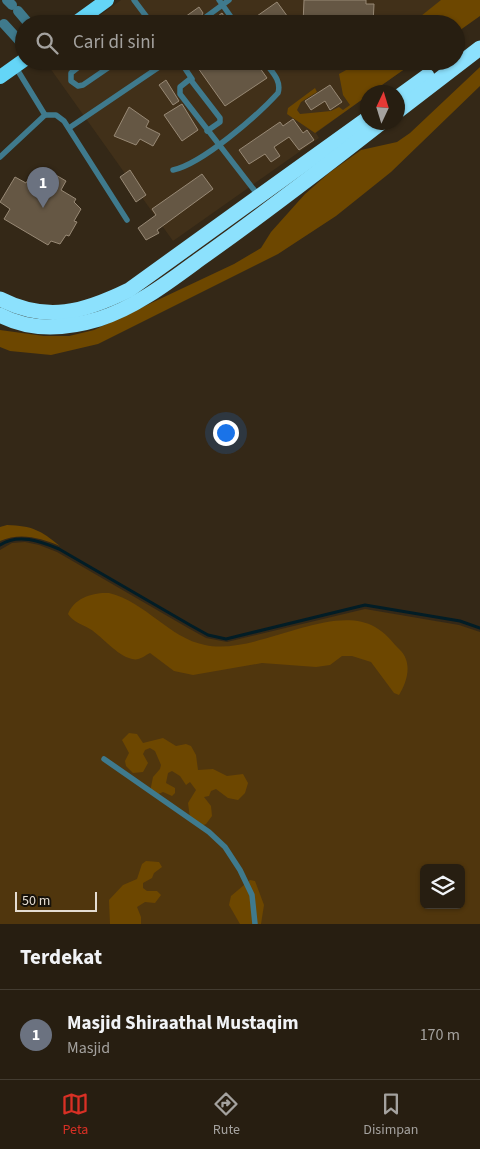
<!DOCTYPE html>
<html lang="id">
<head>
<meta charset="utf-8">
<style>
	:root { --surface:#271e11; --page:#332b1f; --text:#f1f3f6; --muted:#a4a29f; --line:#433c31; --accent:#d93025 }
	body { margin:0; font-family:"Source Sans 3",sans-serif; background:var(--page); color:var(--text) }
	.controls { position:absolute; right:15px; bottom:15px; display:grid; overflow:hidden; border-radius:8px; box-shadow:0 1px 4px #0004 }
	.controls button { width:45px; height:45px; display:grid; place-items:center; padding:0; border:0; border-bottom:1px solid var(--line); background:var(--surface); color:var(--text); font:25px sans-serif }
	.compass { position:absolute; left:360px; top:85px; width:45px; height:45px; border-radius:50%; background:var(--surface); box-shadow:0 1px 4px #0004; rotate:4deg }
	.scale { position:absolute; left:15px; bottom:12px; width:82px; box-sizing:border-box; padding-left:5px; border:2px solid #e5ddd2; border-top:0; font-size:14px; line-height:18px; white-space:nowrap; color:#e5ddd2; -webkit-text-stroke:4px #17120a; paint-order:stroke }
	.you { position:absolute; left:225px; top:432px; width:18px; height:18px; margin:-12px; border:4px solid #fff; border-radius:50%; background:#1a73e8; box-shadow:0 0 0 8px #1a73e833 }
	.badge { display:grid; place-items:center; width:32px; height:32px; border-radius:50%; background:var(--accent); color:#fff; font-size:16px; font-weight:700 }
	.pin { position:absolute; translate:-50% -41px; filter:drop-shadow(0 1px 2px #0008) }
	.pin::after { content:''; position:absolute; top:26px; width:18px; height:15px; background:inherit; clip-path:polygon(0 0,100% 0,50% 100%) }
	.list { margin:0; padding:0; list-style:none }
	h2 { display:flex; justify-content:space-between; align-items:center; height:65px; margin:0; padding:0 20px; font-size:21px }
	h2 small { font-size:16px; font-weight:400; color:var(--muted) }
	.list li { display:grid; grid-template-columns:32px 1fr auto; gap:15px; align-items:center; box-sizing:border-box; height:90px; padding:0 20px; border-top:1px solid var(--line) }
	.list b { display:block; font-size:19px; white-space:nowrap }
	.list p { margin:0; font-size:16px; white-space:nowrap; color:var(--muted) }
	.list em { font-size:16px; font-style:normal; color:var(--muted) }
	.icon { flex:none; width:28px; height:28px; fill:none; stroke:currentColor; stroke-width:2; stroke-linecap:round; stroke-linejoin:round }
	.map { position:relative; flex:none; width:480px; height:924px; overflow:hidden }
	.search { position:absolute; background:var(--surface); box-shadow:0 1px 4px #0004; left:15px; right:15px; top:15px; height:55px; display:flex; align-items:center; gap:12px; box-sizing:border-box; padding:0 18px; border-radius:28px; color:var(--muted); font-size:19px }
	.sheet { height:155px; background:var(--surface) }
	nav { display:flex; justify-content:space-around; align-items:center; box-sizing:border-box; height:70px; border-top:1px solid var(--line); background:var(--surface); font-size:14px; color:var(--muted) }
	nav a { display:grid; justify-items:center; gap:2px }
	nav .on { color:var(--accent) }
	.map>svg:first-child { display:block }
	.built { fill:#413019 }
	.green { fill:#50360d; fill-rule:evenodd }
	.forest { fill:#6d4700 }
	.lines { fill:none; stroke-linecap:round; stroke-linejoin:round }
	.stream { stroke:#021d26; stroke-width:3 }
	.building { fill:#655744; stroke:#988975 }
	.service { stroke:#3f7a8d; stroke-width:5.5 }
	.minor { stroke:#3f7a8d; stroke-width:10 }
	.trunk { stroke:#64d5f7; stroke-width:14 }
	.motorway { stroke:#8ce1fd; stroke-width:15 }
</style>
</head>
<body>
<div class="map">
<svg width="480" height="924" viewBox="0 0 480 924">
	<rect width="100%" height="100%" fill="#342817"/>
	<g class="built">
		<path d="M121 0H441L461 29 456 33V24H88Z"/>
		<path d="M45 61H416L372 92H368L367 96 316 133 319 138 173 241Z"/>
	</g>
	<path class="green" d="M25 542 39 545 57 552 188 628 206 638 227 642 365 609 459 625 480 632V924H0V550L12 543ZM424 868H461V905H424Z"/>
	<g class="forest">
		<path d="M441 0H480V16L456 33V24H411Z"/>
		<path d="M362 61H416L372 92H368L367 96 315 133 287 114 288 108 315 88 317 92 301 102 297 110 300 114 331 111 339 107 343 110 350 105 343 95 339 74Z"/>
		<path d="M480 67V86L391 172 336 216 278 254 98 344 51 355 10 351 0 347V330L44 336H69L94 330 234 264 261 248 271 232 305 194 329 173 361 150 397 142 410 133Z"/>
		<path d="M7 525C33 526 40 530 60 546 40 538 21 532 0 541V527Z"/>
		<path d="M109 593C146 602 169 638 205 645 256 656 330 602 375 627 386 633 392 642 400 650 413 663 407 682 399 695L394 693 371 662 352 656H342L330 665 316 667 262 663 193 675 174 671 150 653C144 656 139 661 132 659 116 655 103 637 90 629 82 624 73 622 68 614 74 598 93 592 109 593Z"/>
		<path d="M129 733 137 734 143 743 163 738 176 746 186 744 191 746 196 755 198 770 213 769 227 776 243 774 248 783 245 793 238 800 228 798 216 789 211 791 209 796 204 797 211 806 212 816 206 824 201 826 190 818 188 803 196 790 190 782 186 785 180 776 172 771 168 773 166 783 175 788V793L172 796 163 792 154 796 150 792 153 777 160 769 161 765 155 751 150 748 145 750 143 754 148 763 143 772 133 773 126 766 125 761 129 753 122 740Z"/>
		<path d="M146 861 159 862 162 867 154 873 152 878 143 883V888L147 891H157L161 895 155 903 145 902 137 907 141 917V924H110L109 900 123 885 137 879 142 864Z"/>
		<path d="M250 880 255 881 264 905 261 924H240L229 905 231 896Z"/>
	</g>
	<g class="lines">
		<path class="stream" d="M0 545C18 533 40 541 59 549L190 625 208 635 226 639 365 605 460 621 480 628"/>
	</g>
	<g class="building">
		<path d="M304 0H366V4H374L373 24H303Z"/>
		<path d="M277 2 293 24H262L257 16Z"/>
		<path d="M199 7 203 13 201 17 204 21 210 22 222 13 229 24H175Z"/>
		<path d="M193 61H255L267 78 225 106Z"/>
		<path d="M166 80 179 101 173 105 159 85Z"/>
		<path d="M330 85 342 102 330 110 325 101 311 110 305 101Z"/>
		<path d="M182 104 198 130 182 141 164 115Z"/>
		<path d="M129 107 149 121 146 127 160 134 153 146 140 139 136 145 114 136Z"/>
		<path d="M293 119 303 133 307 130 314 140 299 150 289 137 274 147 280 156 271 162 265 154 249 164 239 150 280 122 283 126Z"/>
		<path d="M130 170 146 195 136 202 120 177Z"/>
		<path d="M49 171 66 181 61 190 76 199 74 202 81 209 74 221 77 222 69 236 66 235 60 244 51 241 48 245 4 219 10 209 0 202 15 177 26 183 32 173 43 180Z"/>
		<path d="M202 174 213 189 157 230 159 233 146 240 138 228 156 215 152 209Z"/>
	</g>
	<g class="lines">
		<g class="service">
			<path d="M134 0 152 24"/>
			<path d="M219 0 236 24"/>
			<path d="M206 17 229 0"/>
			<path d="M86 61 71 73V81L78 86 83 85 118 61"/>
			<path d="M180 61 192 79"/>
			<path d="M15 66 45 115H56L64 121 127 220"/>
			<path d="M69 128 168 61"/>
			<path d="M207 131 220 122V118L190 79 180 87V94L258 195"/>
			<path d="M0 157 45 115"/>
			<path d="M173 170C202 164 258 115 278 93 282 80 271 71 264 61"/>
			<path d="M104 759 209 832 225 847 240 870 252 895 255 924"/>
		</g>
		<g class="minor">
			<path d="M7 0 12 5"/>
			<path d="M18 11 29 24"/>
			<path d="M4 24 24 46"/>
		</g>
		<g class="trunk">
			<path d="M74 24 107 0"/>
			<path d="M0 77 24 60"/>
		</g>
		<g class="motorway">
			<path d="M398 97 427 76"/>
			<path d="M398 111 480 48"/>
			<path d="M0 299C47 323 84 312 129 290L368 118"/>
			<path d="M0 315C32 332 66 329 99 319 135 308 170 281 200 259 262 215 322 169 382 122"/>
		</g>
	</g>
</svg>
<div class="controls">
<button><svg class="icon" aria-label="layers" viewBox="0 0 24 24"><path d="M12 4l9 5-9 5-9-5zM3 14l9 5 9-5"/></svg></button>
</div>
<svg class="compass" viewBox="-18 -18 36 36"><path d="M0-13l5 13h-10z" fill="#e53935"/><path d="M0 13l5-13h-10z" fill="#a4a29f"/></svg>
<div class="scale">50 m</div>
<div class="you"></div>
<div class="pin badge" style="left:43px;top:208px;background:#6b7280">1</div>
<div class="search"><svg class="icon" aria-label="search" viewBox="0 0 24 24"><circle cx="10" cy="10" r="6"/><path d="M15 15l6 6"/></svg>Cari di sini</div>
</div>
<section class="sheet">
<h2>Terdekat<small></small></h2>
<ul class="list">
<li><span class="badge" style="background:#6b7280">1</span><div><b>Masjid Shiraathal Mustaqim</b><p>Masjid</p></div><em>170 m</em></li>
</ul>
</section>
<nav>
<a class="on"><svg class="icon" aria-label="map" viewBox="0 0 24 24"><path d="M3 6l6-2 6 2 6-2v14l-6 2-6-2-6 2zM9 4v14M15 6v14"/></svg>Peta</a>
<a><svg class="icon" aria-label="directions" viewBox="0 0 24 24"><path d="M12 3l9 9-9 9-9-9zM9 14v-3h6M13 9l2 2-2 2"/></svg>Rute</a>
<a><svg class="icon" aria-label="saved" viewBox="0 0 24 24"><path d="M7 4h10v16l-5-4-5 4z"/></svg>Disimpan</a>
</nav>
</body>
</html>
